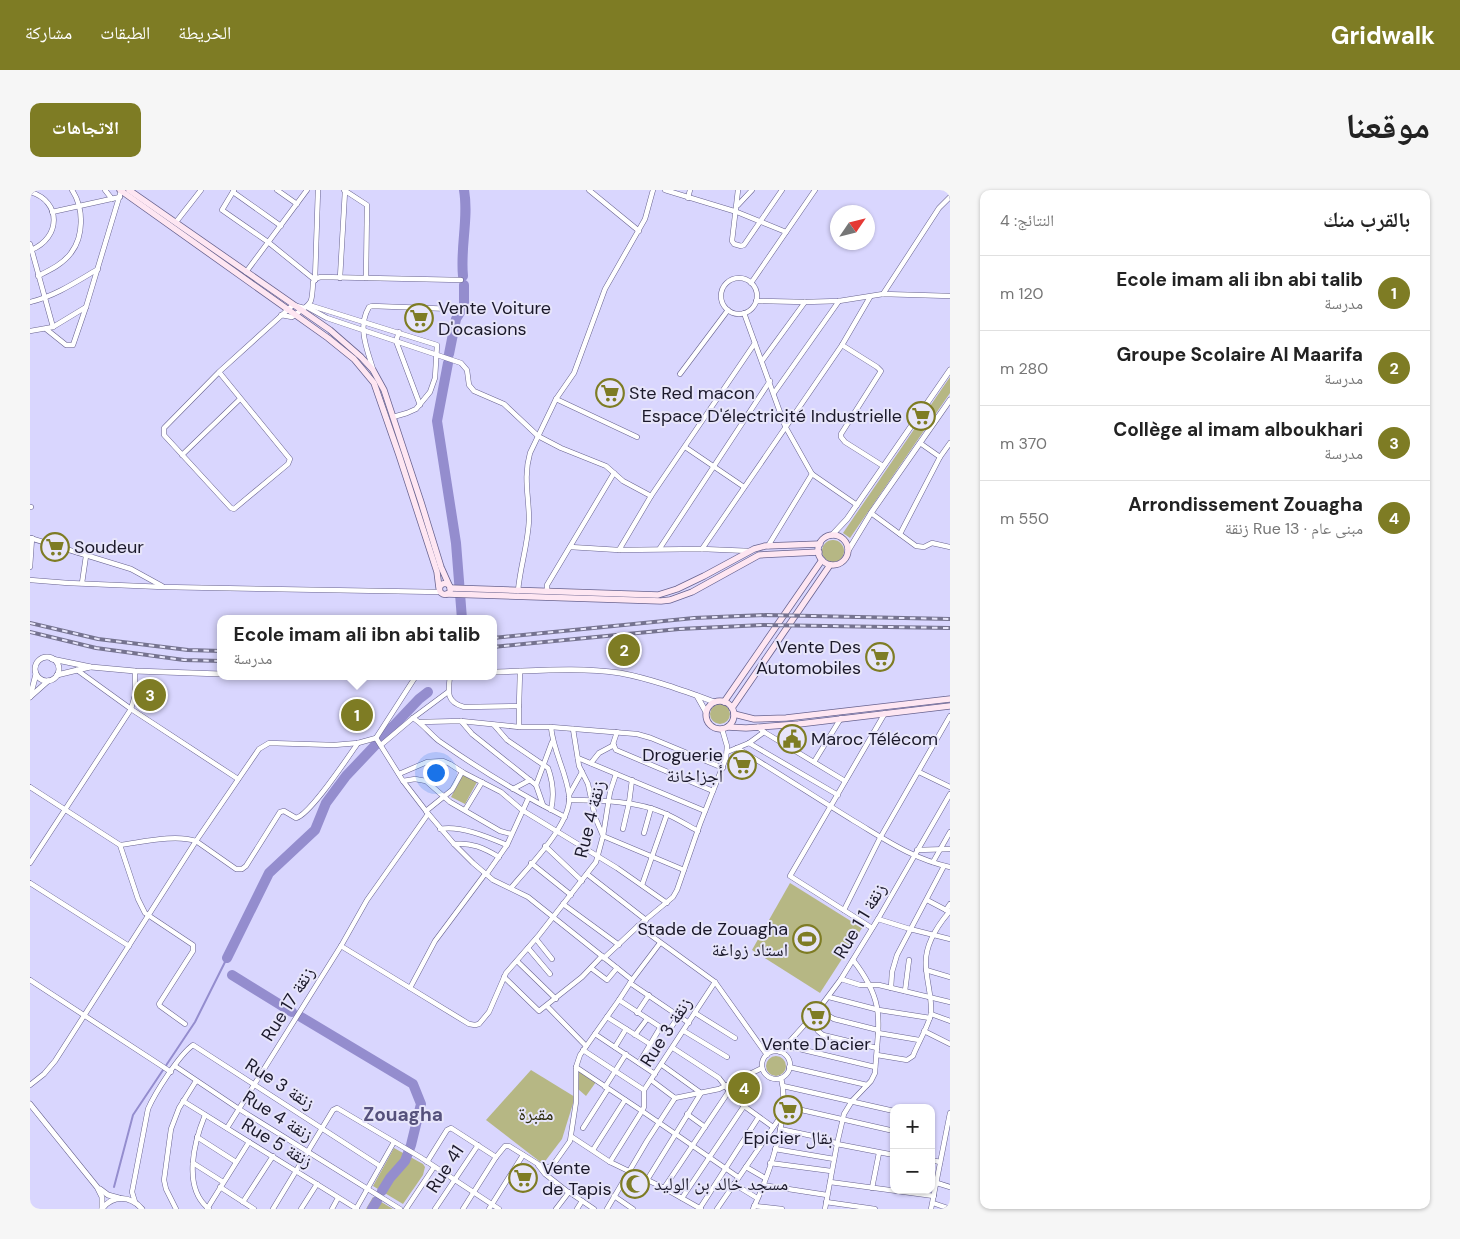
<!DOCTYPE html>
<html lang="ar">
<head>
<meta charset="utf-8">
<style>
	:root { --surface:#fff; --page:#f6f6f6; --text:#222; --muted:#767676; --line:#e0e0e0; --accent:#7e7c24 }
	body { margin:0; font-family:"DM Sans","Noto Naskh Arabic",sans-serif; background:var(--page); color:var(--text); direction:rtl }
	.controls { position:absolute; right:15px; bottom:15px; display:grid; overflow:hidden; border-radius:10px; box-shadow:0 1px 4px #0004 }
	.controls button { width:45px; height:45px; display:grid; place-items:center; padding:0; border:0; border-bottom:1px solid var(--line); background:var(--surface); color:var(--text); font:25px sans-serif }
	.compass { position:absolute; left:800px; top:15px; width:45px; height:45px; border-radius:50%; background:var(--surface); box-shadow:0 1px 4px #0004; rotate:55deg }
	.you { position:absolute; left:405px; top:582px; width:18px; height:18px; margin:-12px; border:4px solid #fff; border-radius:50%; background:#1a73e8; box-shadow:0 0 0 8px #1a73e833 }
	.badge { display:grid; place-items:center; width:32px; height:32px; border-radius:50%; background:var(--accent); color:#fff; font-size:16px; font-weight:700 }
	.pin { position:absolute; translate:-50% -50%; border:2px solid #fff; box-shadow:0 1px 5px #0006 }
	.popup { position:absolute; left:187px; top:425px; width:280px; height:65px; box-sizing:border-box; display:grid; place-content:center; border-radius:10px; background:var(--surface); filter:drop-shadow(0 1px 4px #0005); font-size:16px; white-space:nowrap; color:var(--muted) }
	.popup b { font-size:19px; color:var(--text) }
	.popup::after { content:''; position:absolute; left:50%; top:100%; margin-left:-10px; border:10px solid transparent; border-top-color:var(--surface) }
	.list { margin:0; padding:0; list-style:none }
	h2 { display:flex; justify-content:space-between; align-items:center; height:65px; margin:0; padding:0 20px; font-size:21px }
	h2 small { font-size:16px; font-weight:400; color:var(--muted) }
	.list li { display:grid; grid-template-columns:32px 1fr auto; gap:15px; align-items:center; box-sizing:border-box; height:75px; padding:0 20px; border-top:1px solid var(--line) }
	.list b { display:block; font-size:19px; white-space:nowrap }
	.list p { margin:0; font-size:16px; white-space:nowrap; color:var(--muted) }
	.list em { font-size:16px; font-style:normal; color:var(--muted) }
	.map { position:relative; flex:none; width:920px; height:1019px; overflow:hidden; direction:ltr; border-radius:10px }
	header { display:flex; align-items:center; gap:30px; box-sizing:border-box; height:70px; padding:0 25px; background:var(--accent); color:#fff }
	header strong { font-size:24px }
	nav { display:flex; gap:28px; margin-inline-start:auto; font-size:18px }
	.intro { display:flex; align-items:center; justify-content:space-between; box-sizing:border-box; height:120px; padding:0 30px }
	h1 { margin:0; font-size:35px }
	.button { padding:12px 22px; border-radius:10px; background:var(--accent); color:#fff; font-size:18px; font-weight:700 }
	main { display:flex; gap:30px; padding:0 30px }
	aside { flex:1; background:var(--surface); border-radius:10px; box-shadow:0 1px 4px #0004 }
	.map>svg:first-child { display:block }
	.green { fill:#b6b784 }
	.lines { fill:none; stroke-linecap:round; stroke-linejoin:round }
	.stream { stroke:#948dce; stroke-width:2 }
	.river { stroke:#948dce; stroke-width:10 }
	.minor-casing { stroke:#68638f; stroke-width:5.5 }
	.tertiary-casing { stroke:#68638f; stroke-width:6 }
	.secondary-casing { stroke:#68638f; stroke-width:7 }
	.minor { stroke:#fff; stroke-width:4.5 }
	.tertiary { stroke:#fff; stroke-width:5 }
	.secondary { stroke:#fee6f2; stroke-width:5.5 }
	.rail-casing { stroke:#75738f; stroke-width:4 }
	.rail { stroke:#e7e5fa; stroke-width:2; stroke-dasharray:5.5; stroke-linecap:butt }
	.labels { text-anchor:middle; stroke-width:4; stroke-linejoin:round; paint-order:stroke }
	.poi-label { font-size:18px; fill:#1b192b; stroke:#e7e5fa; text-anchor:start }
	.street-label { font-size:18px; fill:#1b192b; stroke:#e7e5fa }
	.park-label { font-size:18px; fill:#2d2c0c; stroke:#e7e5fa }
	.neighbourhood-label { font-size:19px; font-weight:bold; fill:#55507b; stroke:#e7e5fa }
</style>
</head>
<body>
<header>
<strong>Gridwalk</strong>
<nav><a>الخريطة</a><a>الطبقات</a><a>مشاركة</a></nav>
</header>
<div class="intro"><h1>موقعنا</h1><a class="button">الاتجاهات</a></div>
<main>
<aside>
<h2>بالقرب منك<small>النتائج: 4</small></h2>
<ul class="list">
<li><span class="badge">1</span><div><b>Ecole imam ali ibn abi talib</b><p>مدرسة</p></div><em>120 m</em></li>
<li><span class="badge">2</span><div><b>Groupe Scolaire Al Maarifa</b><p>مدرسة</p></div><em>280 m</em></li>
<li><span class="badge">3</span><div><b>Collège al imam alboukhari</b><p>مدرسة</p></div><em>370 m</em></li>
<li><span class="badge">4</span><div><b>Arrondissement Zouagha</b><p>مبنى عام · Rue 13 زنقة</p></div><em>550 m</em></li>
</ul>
</aside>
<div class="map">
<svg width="920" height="1019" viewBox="0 0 920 1019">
	<rect width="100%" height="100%" fill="#d9d6fe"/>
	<g class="green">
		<path d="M920 187V203L820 348 813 343Z"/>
		<circle cx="803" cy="361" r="11"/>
		<circle cx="690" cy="524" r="10"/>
		<path d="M433 585 447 592 435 614 421 607Z"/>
		<path d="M760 693 832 738 790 803 722 760Z"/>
		<circle cx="746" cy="876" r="10"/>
		<path d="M501 880 545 907 532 949 513 974 456 930Z"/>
		<path d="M549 881 566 892 556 906 548 899Z"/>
		<path d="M364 958 393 974 395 977 393 985 373 1014 343 996Z"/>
		<path d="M343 1007 363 1019H336Z"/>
	</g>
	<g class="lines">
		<path class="stream" d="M84 997 103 925 165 832 197 768"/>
		<g class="river">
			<path d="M433 86C430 57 439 28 434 0"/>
			<path d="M419 164 426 129 434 116V95"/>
			<path d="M418 173 407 231 426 353 432 429"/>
			<path d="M197 768 239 683 285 640 296 613 316 586 389 509 398 502"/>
			<path d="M202 785 262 822"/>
			<path d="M271 827 383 894 391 914 381 955 375 971 360 988 352 1001"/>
			<path d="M342 1019 347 1011"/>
		</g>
		<defs>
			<g id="minor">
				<path d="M75 0 82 9"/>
				<path d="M204 0 192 20 238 52 285 90"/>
				<path d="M247 0 267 14"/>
				<path d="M314 0 337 15 336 88"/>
				<path d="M559 0 609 41"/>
				<path d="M635 0 707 22 756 42"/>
				<path d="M708 0 702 51 704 54 711 56 714 55 752 0"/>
				<path d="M0 2C32 11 31 48 1 60"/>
				<path d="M203 2 251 36"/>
				<path d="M658 8 660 0"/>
				<path d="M708 15 722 0"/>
				<path d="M22 22 90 7"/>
				<path d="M146 32 171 0"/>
				<path d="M0 54 23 137"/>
				<path d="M216 82 277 0"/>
				<path d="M8 86C20 80 33 74 41 63 54 46 54 18 42 0"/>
				<path d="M310 88 315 1"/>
				<circle cx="709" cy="106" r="18"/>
				<path d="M285 90 288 0"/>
				<path d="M721 93 785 0"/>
				<path d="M853 104 909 18 920 7"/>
				<path d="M726 111 775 112 809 111 853 104 920 106"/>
				<path d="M0 112C25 106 46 92 68 79"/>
				<path d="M279 115 407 155 405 188 400 202 386 219 377 223 363 227"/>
				<path d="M277 117 297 128 431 173 437 180 439 195 444 201 474 214 508 246 531 258 576 276 593 291 621 306"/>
				<path d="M714 123 755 236 782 284 827 315"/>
				<path d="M251 125 262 127C281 112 282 118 283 92L287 88 291 87 431 90"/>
				<path d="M16 139 36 155H43L56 117 91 1"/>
				<path d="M0 141 23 137 56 117"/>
				<path d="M369 142 366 151 390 215"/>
				<path d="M812 155 847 177 851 181 811 244V247L815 252 853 276"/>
				<path d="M732 171 775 112"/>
				<path d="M343 179C337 159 327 137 339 117L342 116 423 119"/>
				<path d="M189 182 260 269 258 274 204 319 201 318 134 245V238L189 182 263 115 274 118"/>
				<path d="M650 184 698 120"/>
				<path d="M744 203 809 111"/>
				<path d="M526 209 607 247"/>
				<path d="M890 253 910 267"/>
				<path d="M655 257 714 297"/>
				<path d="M152 265 210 209"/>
				<path d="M0 317H1"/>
				<path d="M841 323 886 356 894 357 902 353 920 357"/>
				<path d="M870 344 910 267 920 253"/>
				<path d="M0 348 101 379 132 396"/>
				<path d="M738 356 782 284"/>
				<path d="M540 357 589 360"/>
				<path d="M630 358 740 191"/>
				<path d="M672 359 812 155 840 107"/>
				<path d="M720 361 672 359 589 360 621 306 725 153"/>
				<path d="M0 377 2 348"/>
				<path d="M0 390 38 393 133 397 410 402"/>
				<path d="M52 393 56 366"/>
				<path d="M488 401C490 377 498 354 499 330 499 306 493 288 500 263L526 209 544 183 575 99 615 29 623 0"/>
				<path d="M517 401V395L584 283"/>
				<path d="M47 480 101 519 208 589"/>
				<path d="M420 486C418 502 416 512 434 517L489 516 490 481"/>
				<path d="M489 516V537"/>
				<path d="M383 528C393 534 400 544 409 551 449 579 491 605 535 627"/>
				<path d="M431 531 442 544 506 595 513 615"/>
				<path d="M390 532 431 531 489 537H521L607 544 621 548 693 578"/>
				<path d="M464 535 477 550 518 578C523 592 524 607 521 620"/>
				<path d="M728 537 734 542 815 591"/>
				<path d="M543 539 549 576 558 594 565 627 573 646 654 680"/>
				<path d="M587 542 583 554 586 560 683 601"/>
				<path d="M346 548 373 591 396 621 424 654 443 673 463 690 498 707 602 790"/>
				<path d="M719 553 808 605"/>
				<path d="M754 554 769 534"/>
				<path d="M351 555 383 528 418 502"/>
				<path d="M707 558C747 582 785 607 824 631 856 650 883 669 920 677"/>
				<path d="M697 562 719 553 734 542"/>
				<path d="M548 568 675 621"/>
				<path d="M784 572 811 528"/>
				<path d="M561 573 569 563 584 555"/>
				<path d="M889 582 920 597"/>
				<path d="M369 584 397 572 413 571 420 574 434 583 471 602 492 620 587 678 637 713"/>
				<path d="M373 591 385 589 396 591 420 612 470 641 481 644"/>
				<path d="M506 595 522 552"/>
				<path d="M0 597 90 655 108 709 115 723 163 755V761L129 814 130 816 155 834"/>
				<path d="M483 599 500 590"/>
				<path d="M539 605 552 582"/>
				<path d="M539 610C569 610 607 611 634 623 646 628 657 635 668 641"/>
				<path d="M435 620 452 592"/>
				<path d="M396 621 422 600 432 582"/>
				<path d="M398 624 337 710 311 756 380 798 405 751 455 684"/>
				<path d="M410 639C430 635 458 647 477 655"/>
				<path d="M593 639 599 613 602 590"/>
				<path d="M614 643 621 618"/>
				<path d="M424 654C441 652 454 658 469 667"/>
				<path d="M90 655C113 652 145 644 166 651L206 679H212L216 676 250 622 254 621 266 628C280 625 318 567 328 553"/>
				<path d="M515 656 552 691"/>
				<path d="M887 660 920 659"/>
				<path d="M903 672 920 642"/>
				<path d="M0 673 101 519 105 505V481"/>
				<path d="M501 673 541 705"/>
				<path d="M557 684 616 730"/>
				<path d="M456 685 477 655 498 609"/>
				<path d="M0 693 99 756"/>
				<path d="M612 695 637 624"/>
				<path d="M481 698C498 677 543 633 539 605 536 581 523 561 521 537"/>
				<path d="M897 710 916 720"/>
				<path d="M533 714 589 755"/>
				<path d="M814 720 850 648 920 526"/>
				<path d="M919 721 916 720 920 714"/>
				<path d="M848 729 880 739 920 749"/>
				<path d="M608 736 685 792 737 865"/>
				<path d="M842 738 760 686 855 523"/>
				<path d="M506 749 522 769"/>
				<path d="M498 758 520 784"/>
				<path d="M574 768 608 736 643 707 647 700 670 634 696 568 697 556 692 539"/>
				<path d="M487 771 526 809"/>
				<path d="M561 778 577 790 587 778"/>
				<path d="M896 780 920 787"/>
				<path d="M474 787 509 821 552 787 572 766"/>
				<path d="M811 789 830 795H849L920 812"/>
				<path d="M0 790 141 882"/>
				<path d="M685 792 614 900V917L612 921 708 987"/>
				<path d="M600 793 659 833"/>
				<path d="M380 798 439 834 445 835 449 834 459 822 476 783 509 745 566 672 573 646 580 602 586 584"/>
				<path d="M861 798 862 782 867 765 914 676"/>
				<path d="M875 801 879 770"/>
				<path d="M799 807 849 820 900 828"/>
				<path d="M589 810 638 842 648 827"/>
				<path d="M517 816 556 856"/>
				<path d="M788 820 804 829 848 840"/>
				<path d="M607 823 619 805"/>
				<path d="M665 823 705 848"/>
				<path d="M901 824 920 831"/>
				<path d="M577 827 620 854"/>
				<path d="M780 829 788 841 793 845 847 858"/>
				<path d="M654 841 697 867"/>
				<path d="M894 841 920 854"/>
				<path d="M848 843 889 850"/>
				<path d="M565 844 625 884"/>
				<path d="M605 845 617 829"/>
				<path d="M757 856 845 877"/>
				<path d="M585 857 596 839"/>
				<path d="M643 858 689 888 699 901 714 916 743 937"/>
				<path d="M553 860 614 900"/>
				<circle cx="746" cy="875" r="14"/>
				<path d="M750 862 788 820 811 789 848 729 920 604"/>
				<path d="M847 865 877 870 883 866C887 855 900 833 901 823 902 807 897 793 896 777 894 757 907 736 920 721"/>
				<path d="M609 873 630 838"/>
				<path d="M145 876 209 919 370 1019"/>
				<path d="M546 877 612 921 580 972"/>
				<path d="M759 877 837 895"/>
				<path d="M621 890 645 908 689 899 732 878"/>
				<path d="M0 895 14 884 25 871 166 651 229 559 239 553 304 555 328 553 346 548 386 486"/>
				<path d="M753 896 864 921"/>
				<path d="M575 897 596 864"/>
				<path d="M153 911 327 1019"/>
				<path d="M754 916 864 941"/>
				<path d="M657 924 675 937"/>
				<path d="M175 925C164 952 152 998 179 1019"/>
				<path d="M197 938 311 756"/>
				<path d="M553 938 578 899"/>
				<path d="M750 939 797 949 807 954 864 965"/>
				<path d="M167 947 206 972"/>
				<path d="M542 947 580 972 634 998 671 1019"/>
				<path d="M745 959 804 969"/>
				<path d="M563 960 595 910"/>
				<path d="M901 970 910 972"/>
				<path d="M397 972 417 940 421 938 466 967"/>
				<path d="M163 973 193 992"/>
				<path d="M740 973 801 981"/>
				<path d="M508 975 515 984 538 1002"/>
				<path d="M716 977 735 988"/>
				<path d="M617 990 671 903 632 875"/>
				<path d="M800 992 904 1006"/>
				<path d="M907 993 920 997"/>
				<path d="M704 994 727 1008"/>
				<path d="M732 995 797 1005"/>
				<path d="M190 997 224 1019"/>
				<path d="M634 998 699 901"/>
				<path d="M842 998 849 963"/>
				<path d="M584 1006 603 1019"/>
				<path d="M652 1008 714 916"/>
				<path d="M105 1012 102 1002 118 919C125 903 149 865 163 855L350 976"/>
				<path d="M213 1012 243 966"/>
				<path d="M796 1012 845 1019"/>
				<path d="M903 1013 920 1019"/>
				<path d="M724 1016 752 1019"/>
				<path d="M670 1018 728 928"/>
				<path d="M146 1019 136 999 134 990 141 939 149 918 166 891"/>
				<path d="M177 1019 219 952"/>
				<path d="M243 1019 303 920 307 918 390 967 469 1019"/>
				<path d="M271 1019 287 994"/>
				<path d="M302 1019 308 1008"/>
				<path d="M326 1019 364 952"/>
				<path d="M376 1019 404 977"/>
				<path d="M405 1019 448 955"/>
				<path d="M433 1019 466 967 475 956H479L508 974 516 978 523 975 540 951 546 912V877L550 865 589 810 602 790 630 753"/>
				<path d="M459 1019 493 965"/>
				<path d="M526 1019 539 1002 564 1019"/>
				<path d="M547 1019 552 1011"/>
				<path d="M577 1019 617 951 645 908"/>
				<path d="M687 1019 751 926"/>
				<path d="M723 1019C739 985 761 925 751 888"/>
				<path d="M795 1019 807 954 814 924 822 911 841 891 845 883C848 832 857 814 823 770"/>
				<path d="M901 1019 920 923"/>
			</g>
			<g id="tertiary">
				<path d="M802 345 817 329 920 180"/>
				<path d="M818 361 841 323 920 210"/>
				<circle cx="17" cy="479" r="12"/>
				<path d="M22 469 61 477 105 481 191 484"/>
				<path d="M463 482C505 481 548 477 590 483 622 489 654 501 685 512"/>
				<path d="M27 485 60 477"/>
				<path d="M667 506 676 522"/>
				<path d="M0 507 18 491"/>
				<path d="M0 507 6 484"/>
				<path d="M0 914 67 997 72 1007V1018"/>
				<path d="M70 999 78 1005 89 1008"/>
				<path d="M72 1019C83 1004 101 1006 112 1019"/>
			</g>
			<g id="secondary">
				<path d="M90 0 298 148 324 169 344 193 369 265 407 382 409 398"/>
				<path d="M99 0 300 140 331 167 343 180 354 200 391 312 411 377 419 395"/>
				<circle cx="803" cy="360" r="15"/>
				<circle cx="415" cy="399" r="5.5"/>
				<path d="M420 398 628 405 647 399 674 386 724 359 735 356 790 354"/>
				<path d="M417 404 631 411 640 410 662 402 729 365 789 362"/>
				<circle cx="690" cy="525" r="14"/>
				<path d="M694 512 792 370"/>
				<path d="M702 518 800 375"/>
				<path d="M704 524 724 529 756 528 920 509"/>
				<path d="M698 537 716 538 769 534 920 516"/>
			</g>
		</defs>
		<use href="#minor" class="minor-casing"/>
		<use href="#tertiary" class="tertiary-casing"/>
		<use href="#secondary" class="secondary-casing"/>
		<use href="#minor" class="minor"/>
		<use href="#tertiary" class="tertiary"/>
		<use href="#secondary" class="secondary"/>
		<defs>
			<g id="rail">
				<path d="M0 433 68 449 158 460 191 461"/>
				<path d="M0 442 66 458 154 470 191 471"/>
				<path d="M463 448 664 428 736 425 920 429"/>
				<path d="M463 457 649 439 733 435 920 438"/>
			</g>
		</defs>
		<use href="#rail" class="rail-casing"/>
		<use href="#rail" class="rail"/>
	</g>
	<defs>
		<symbol id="supermarket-ring" viewBox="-11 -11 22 22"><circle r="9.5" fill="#e7e5fa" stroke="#7e7c24" stroke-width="1.5"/><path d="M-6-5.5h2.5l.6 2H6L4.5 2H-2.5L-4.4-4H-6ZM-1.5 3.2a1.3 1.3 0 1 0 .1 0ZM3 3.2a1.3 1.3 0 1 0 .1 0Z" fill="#7e7c24"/></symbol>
		<symbol id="civic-ring" viewBox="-11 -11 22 22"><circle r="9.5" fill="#e7e5fa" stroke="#7e7c24" stroke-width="1.5"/><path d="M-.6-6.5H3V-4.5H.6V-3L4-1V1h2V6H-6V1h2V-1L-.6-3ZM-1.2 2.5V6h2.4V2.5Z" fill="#7e7c24"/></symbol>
		<symbol id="stadium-ring" viewBox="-11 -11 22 22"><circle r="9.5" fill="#e7e5fa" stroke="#7e7c24" stroke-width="1.5"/><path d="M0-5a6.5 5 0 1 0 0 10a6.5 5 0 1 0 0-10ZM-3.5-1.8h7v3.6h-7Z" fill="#7e7c24"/></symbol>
		<symbol id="mosque-ring" viewBox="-11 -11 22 22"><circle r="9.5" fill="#e7e5fa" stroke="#7e7c24" stroke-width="1.5"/><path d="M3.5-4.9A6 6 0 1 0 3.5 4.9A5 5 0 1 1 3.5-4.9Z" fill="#7e7c24"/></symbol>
	</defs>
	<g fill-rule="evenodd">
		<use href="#supermarket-ring" x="373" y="112" width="32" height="32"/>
		<use href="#supermarket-ring" x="564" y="187" width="32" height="32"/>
		<use href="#supermarket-ring" x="875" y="210" width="32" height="32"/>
		<use href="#supermarket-ring" x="9" y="341" width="32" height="32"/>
		<use href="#supermarket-ring" x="834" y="451" width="32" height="32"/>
		<use href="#civic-ring" x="746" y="533" width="32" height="32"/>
		<use href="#supermarket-ring" x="696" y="559" width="32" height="32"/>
		<use href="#stadium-ring" x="761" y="733" width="32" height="32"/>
		<use href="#supermarket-ring" x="770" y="810" width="32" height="32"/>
		<use href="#supermarket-ring" x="742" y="904" width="32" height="32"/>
		<use href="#supermarket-ring" x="477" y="972" width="32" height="32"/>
		<use href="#mosque-ring" x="589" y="978" width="32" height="32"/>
	</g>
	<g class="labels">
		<g class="poi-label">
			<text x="408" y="124">Vente Voiture<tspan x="408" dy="21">D'ocasions</tspan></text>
			<text x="599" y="209">Ste Red macon</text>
			<text x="872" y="232" text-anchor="end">Espace D'électricité Industrielle</text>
			<text x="44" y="363">Soudeur</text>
			<text x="831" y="463" text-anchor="end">Vente Des<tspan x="831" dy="21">Automobiles</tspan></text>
			<text x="781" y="555">Maroc Télécom</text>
			<text x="693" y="571" text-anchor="end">Droguerie<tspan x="693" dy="21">أجزاخانة</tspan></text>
			<text x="758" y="745" text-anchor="end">Stade de Zouagha<tspan x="758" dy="21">استاد زواغة</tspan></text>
			<text x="786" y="860" text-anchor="middle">Vente D'acier</text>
			<text x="758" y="954" text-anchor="middle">Epicier بقال</text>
			<text x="512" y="984">Vente<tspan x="512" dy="21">de Tapis</tspan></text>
			<text x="624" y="1000">مسجد خالد بن الوليد</text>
		</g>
		<g class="street-label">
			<text transform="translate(560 629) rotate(-76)" y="6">Rue 4 زنقة</text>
			<text transform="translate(830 731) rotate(-59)" y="6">Rue 1 زنقة 1</text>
			<text transform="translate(258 814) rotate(-58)" y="6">Rue 17 زنقة</text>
			<text transform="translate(636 842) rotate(-57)" y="6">Rue 3 زنقة</text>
			<text transform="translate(250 894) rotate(33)" y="6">Rue 3 زنقة</text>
			<text transform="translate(248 926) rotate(32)" y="6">Rue 4 زنقة</text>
			<text transform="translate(247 953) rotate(31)" y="6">Rue 5 زنقة</text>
			<text transform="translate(415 979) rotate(-57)" y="6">Rue 41</text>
		</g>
		<g class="park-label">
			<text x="506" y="930">مقبرة</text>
		</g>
		<g class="neighbourhood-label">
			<text x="373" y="931">Zouagha</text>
		</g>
	</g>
</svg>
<div class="controls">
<button>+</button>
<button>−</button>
</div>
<svg class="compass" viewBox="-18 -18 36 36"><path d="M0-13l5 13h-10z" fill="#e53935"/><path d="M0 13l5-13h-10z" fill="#767676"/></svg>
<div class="you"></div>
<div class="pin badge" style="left:327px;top:525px">1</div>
<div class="popup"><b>Ecole imam ali ibn abi talib</b>مدرسة</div>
<div class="pin badge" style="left:594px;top:460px">2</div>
<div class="pin badge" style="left:120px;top:505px">3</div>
<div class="pin badge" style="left:714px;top:898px">4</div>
</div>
</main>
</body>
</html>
